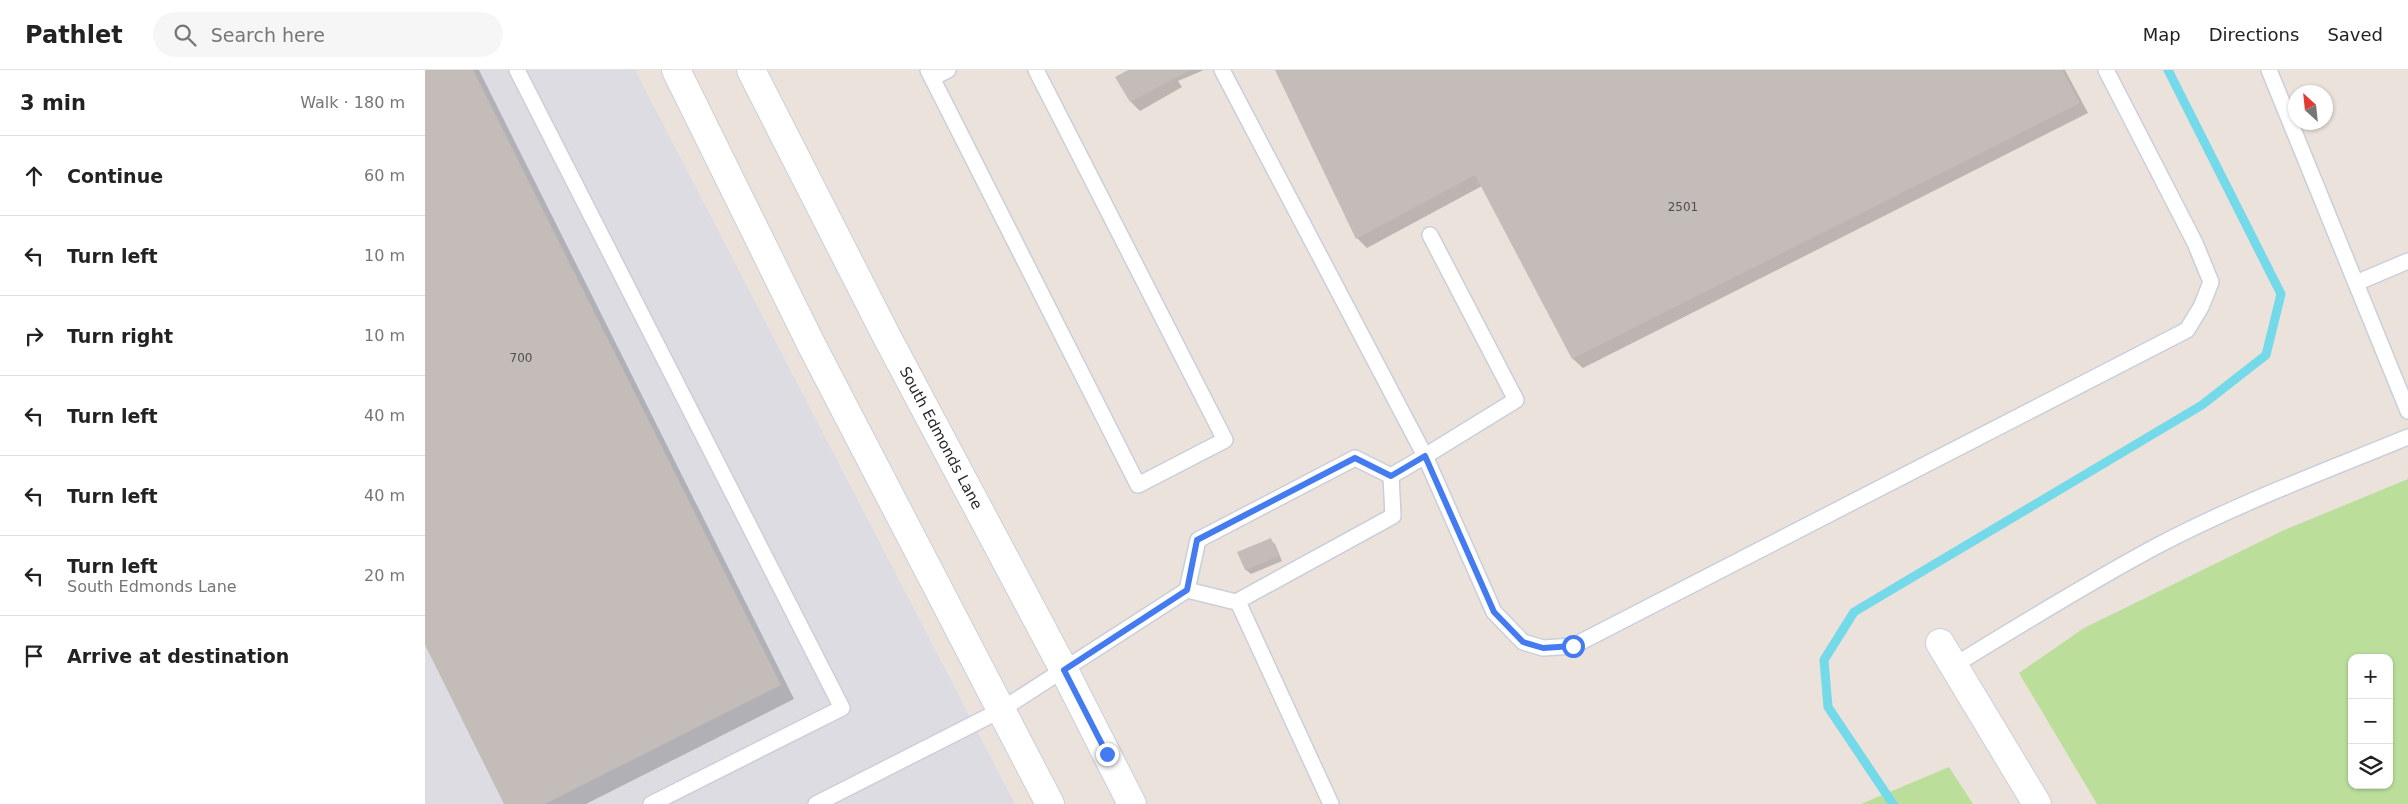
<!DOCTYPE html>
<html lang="en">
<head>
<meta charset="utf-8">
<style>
	:root { --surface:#fff; --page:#f6f6f6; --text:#222; --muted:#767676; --line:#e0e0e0 }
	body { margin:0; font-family:"DejaVu Sans",sans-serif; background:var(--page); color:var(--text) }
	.controls { position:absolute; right:15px; bottom:15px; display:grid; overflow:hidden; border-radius:10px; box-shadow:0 1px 4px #0004 }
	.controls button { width:45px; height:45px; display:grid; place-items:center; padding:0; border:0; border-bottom:1px solid var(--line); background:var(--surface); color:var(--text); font:25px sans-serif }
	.compass { position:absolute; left:1863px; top:15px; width:45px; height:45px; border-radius:50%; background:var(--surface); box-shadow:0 1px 4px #0004; rotate:333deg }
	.stop { position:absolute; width:15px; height:15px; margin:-11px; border:4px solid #447bf0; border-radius:50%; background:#fff }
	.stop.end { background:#447bf0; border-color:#fff; box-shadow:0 1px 5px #0008 }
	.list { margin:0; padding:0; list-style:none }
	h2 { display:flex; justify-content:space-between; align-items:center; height:65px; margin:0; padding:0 20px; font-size:21px }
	h2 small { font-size:16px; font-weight:400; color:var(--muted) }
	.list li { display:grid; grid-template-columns:32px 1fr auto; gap:15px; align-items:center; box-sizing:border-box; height:80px; padding:0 20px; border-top:1px solid var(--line) }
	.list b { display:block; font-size:19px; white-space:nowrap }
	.list p { margin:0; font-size:16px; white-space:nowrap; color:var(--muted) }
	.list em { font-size:16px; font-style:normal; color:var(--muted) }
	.icon { flex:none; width:28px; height:28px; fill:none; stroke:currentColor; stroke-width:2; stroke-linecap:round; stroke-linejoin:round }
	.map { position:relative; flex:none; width:1983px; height:734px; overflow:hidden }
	header { display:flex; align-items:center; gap:30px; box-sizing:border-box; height:70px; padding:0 25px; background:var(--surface); border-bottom:1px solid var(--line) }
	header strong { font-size:24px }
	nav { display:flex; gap:28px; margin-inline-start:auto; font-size:18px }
	.search { width:350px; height:45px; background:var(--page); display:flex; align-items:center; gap:12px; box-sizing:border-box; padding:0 18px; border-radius:28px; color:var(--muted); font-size:19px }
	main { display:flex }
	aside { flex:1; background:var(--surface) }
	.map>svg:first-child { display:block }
	.industrial { fill:#dddce3 }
	.green { fill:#bbdf9b; fill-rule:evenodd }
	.shadow { fill:#0003 }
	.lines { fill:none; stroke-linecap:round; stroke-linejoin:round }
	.stream { stroke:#74d9e8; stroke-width:9 }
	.building { fill:#c3bcb8 }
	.service-casing { stroke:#cacfda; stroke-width:18 }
	.minor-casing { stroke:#cacfda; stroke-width:30 }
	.secondary-casing { stroke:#cacfda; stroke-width:30 }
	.service { stroke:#fff; stroke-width:15 }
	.minor { stroke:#fff; stroke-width:28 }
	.secondary { stroke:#fff; stroke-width:28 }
	.route { stroke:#447bf0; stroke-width:6 }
	.labels { text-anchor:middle; stroke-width:5; stroke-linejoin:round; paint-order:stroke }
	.number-label { font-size:12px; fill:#504e4d }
	.street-label { font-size:15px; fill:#292929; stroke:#fff }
</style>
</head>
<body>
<header>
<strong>Pathlet</strong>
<div class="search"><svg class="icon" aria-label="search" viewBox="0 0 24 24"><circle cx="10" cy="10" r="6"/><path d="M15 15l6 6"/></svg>Search here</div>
<nav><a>Map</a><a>Directions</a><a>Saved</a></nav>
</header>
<main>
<aside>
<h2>3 min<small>Walk · 180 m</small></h2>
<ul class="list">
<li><svg class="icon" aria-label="ahead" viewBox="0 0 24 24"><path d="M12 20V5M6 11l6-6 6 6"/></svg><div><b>Continue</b></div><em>60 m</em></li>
<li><svg class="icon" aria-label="left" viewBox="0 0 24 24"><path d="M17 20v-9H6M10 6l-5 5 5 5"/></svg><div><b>Turn left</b></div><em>10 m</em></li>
<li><svg class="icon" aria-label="right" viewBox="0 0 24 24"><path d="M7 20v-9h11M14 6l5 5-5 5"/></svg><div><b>Turn right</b></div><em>10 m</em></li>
<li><svg class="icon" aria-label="left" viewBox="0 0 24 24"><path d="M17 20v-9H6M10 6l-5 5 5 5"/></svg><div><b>Turn left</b></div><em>40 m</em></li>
<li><svg class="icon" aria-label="left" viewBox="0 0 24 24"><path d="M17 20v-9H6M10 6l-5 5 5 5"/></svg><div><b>Turn left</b></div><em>40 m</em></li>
<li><svg class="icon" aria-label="left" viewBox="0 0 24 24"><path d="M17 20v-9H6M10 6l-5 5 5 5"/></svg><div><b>Turn left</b><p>South Edmonds Lane</p></div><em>20 m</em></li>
<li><svg class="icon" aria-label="arrive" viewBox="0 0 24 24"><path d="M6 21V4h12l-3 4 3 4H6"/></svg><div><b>Arrive at destination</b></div></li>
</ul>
</aside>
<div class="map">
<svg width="1983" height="734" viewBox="0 0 1983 734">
	<rect width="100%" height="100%" fill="#ebe2dc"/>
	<path class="industrial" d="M0 0H210L590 734H0Z"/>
	<g class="green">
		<path d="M1983 409V734H1672L1594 603 1659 558 1857 461ZM1927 588H1964V715H1927Z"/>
		<path d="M1524 697 1548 734H1436Z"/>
	</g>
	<g class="shadow">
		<path d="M0 0H54L369 629 161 734H81L0 573Z"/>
		<path d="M705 0H779L753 11 757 17 715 41 706 32 692 8Z"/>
		<path d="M852 0H1640L1663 43 1158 298 1148 289 1057 116 942 178 932 168Z"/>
		<path d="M845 470 850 474 857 491 826 504 821 500 814 483Z"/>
	</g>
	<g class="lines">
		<path class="stream" d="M1468 734 1403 637 1399 590 1429 542 1777 335 1841 285 1856 224 1743 0"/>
	</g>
	<g class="building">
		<path d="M0 0H48L356 615 120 734H79L0 575Z"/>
		<path d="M703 0H765L705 32 690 7Z"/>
		<path d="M850 0H1637L1655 33 1147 289 1050 105 931 169Z"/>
		<path d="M846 468 854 486 820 500 812 482Z"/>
	</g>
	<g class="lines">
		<defs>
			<g id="service">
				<path d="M92 0 417 638 226 734"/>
				<path d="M503 0 713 415 800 370 611 0"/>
				<path d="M797 0 1000 386 1091 330 1005 165"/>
				<path d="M1844 0 1983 341"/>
				<path d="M507 8 523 0"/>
				<path d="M1931 213 1983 191"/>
				<path d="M930 388 966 406 968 446 811 532 762 520 773 470Z"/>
				<path d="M966 406 1000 386 1069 542 1098 572 1118 578 1148 576 1762 260 1776 237 1786 212 1770 173 1681 0"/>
				<path d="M813 532 906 734"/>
				<path d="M1528 596C1595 555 1661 514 1730 477 1811 434 1898 402 1983 367"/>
				<path d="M391 734 576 640 762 520"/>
			</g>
			<path id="minor" d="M1515 573 1612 734"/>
			<g id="secondary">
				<path d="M251 0 386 274 625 734"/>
				<path d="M326 0 462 267 639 600 707 734"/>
			</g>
		</defs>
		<use href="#service" class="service-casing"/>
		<use href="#minor" class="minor-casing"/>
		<use href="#secondary" class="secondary-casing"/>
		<use href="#service" class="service"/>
		<use href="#minor" class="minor"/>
		<use href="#secondary" class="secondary"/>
	</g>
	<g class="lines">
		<path class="route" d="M682 684 639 600 762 520 772 470 930 388 966 406 1000 386 1069 542 1098 572 1118 578 1148 576"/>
	</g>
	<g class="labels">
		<g class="number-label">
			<text x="1258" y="141">2501</text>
			<text x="96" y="292">700</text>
		</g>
		<g class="street-label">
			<text transform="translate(516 368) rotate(62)" y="5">South Edmonds Lane</text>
		</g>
	</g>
</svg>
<div class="controls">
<button>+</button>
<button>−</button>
<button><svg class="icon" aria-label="layers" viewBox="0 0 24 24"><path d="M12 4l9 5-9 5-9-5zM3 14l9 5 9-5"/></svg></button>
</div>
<svg class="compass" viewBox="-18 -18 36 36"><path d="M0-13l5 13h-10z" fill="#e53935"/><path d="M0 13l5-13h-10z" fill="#767676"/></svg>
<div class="stop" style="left:1148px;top:576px"></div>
<div class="stop end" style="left:682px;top:684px"></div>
</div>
</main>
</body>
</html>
